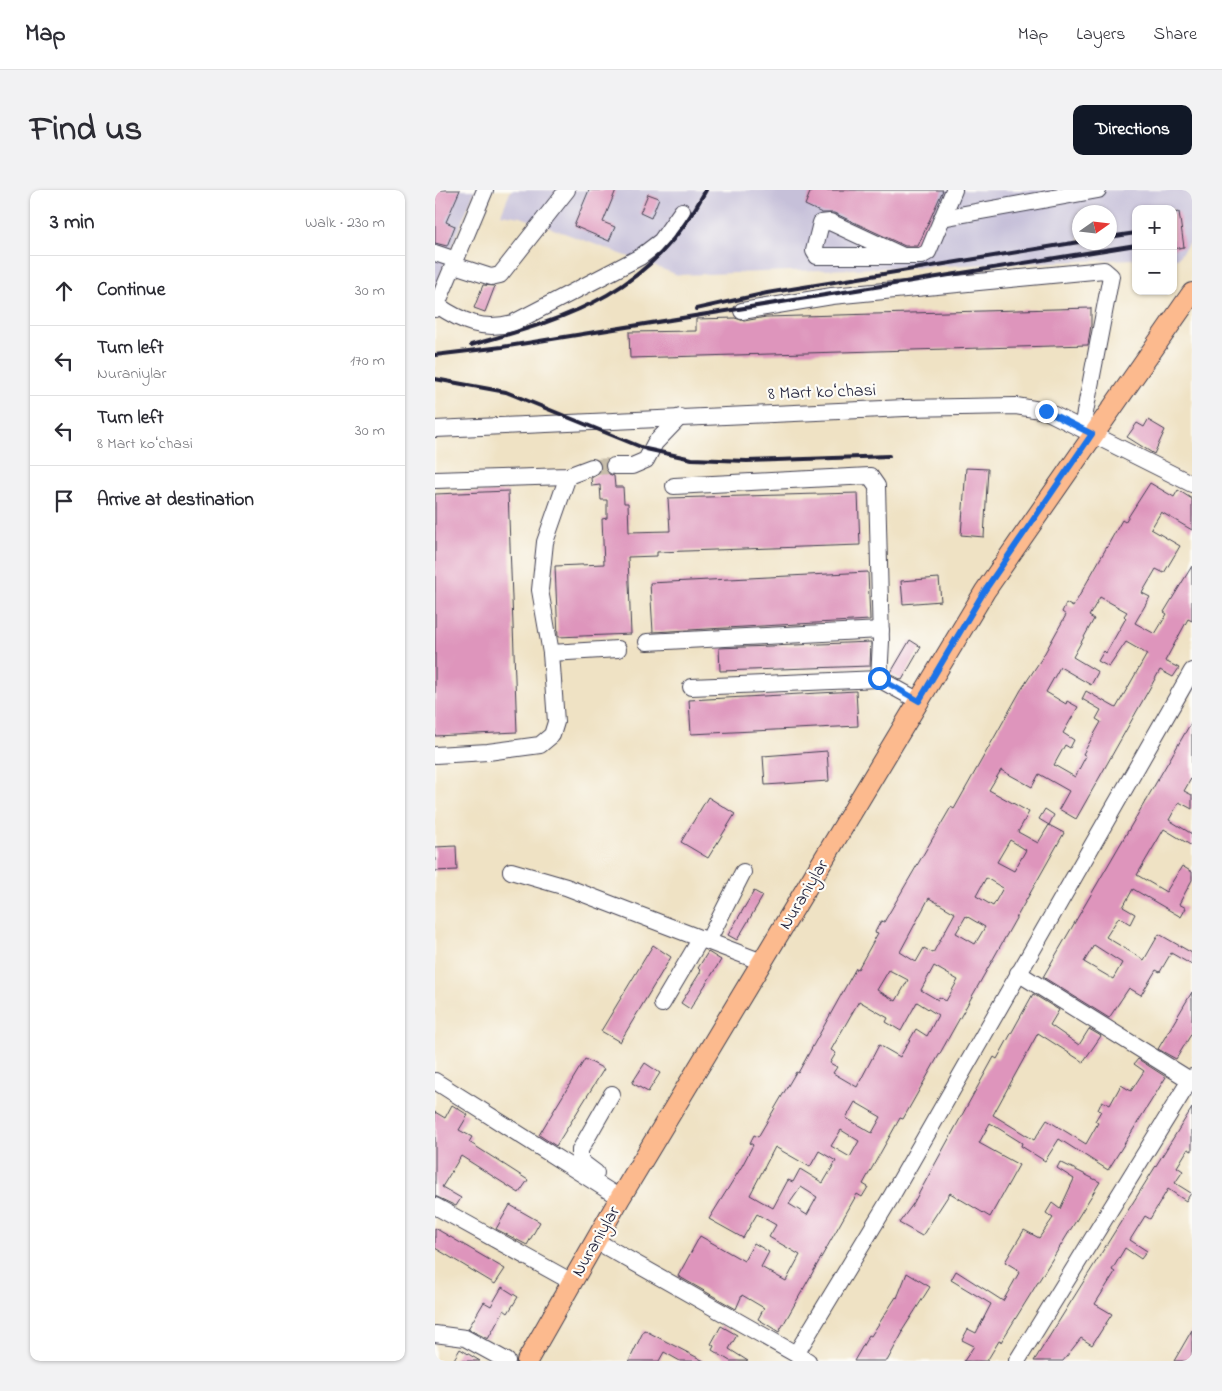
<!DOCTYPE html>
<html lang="en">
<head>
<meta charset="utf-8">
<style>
	:root { --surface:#fff; --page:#f2f2f3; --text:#2b2b33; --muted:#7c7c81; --line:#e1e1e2; --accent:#111827 }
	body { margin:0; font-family:"Indie Flower",sans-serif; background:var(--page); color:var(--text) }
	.controls { position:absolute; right:15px; top:15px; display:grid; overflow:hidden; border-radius:10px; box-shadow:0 1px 4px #0004 }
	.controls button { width:45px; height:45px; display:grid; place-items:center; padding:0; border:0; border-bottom:1px solid var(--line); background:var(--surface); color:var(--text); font:25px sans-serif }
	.compass { position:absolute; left:637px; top:15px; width:45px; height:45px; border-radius:50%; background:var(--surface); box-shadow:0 1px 4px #0004; rotate:76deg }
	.stop { position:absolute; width:15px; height:15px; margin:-11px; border:4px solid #1a73e8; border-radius:50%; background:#fff }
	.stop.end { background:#1a73e8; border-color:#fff; box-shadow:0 1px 5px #0008 }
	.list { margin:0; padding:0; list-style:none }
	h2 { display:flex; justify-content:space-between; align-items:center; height:65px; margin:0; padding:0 20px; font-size:21px }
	h2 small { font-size:16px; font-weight:400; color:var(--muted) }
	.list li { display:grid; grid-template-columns:32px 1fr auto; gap:15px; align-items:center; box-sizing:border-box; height:70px; padding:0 20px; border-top:1px solid var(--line) }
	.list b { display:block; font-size:19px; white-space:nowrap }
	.list p { margin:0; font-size:16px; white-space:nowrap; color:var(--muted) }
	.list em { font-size:16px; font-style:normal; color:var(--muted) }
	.icon { flex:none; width:28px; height:28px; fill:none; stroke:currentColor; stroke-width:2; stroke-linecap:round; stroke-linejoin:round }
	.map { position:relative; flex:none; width:757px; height:1171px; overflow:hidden; border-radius:10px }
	header { display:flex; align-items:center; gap:30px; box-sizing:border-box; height:70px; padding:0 25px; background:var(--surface); border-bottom:1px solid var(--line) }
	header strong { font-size:24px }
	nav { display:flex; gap:28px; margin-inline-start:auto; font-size:18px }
	.intro { display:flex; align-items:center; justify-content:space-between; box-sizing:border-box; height:120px; padding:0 30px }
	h1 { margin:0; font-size:35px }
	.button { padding:12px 22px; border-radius:10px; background:var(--accent); color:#fff; font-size:18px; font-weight:700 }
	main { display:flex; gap:30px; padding:0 30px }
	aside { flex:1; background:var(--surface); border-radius:10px; box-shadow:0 1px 4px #0004 }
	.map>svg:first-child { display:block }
	.industrial { fill:#c6c0d9; fill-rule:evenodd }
	.building { fill:#de95bc; fill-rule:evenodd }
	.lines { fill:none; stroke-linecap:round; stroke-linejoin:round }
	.minor-tunnel { stroke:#c6bca9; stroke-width:16; stroke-dasharray:16 8; stroke-linecap:butt }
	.minor-casing { stroke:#413f50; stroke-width:18 }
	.major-casing { stroke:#413f50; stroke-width:22 }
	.minor { stroke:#fff; stroke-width:16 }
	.major { stroke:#fcba8e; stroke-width:20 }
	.rail { stroke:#22223b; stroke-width:4 }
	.route { stroke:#1a73e8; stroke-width:6 }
	.labels { text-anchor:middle; stroke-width:4.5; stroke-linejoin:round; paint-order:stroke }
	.street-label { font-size:18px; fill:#22223b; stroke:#fdfcf7 }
</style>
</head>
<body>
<header>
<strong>Map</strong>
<nav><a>Map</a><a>Layers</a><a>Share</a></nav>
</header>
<div class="intro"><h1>Find us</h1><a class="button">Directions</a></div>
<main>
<aside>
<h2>3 min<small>Walk · 230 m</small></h2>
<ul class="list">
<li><svg class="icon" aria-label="ahead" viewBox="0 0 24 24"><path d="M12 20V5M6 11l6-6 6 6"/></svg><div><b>Continue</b></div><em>30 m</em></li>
<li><svg class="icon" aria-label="left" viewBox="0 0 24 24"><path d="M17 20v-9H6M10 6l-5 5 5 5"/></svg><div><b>Turn left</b><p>Nuraniylar</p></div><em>170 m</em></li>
<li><svg class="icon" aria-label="left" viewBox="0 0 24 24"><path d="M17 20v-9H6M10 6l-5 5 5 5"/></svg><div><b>Turn left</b><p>8 Mart koʻchasi</p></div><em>30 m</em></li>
<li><svg class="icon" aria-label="arrive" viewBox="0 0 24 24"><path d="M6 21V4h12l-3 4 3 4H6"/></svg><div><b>Arrive at destination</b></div></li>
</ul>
</aside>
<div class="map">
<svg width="757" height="1171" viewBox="0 0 757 1171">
	<rect width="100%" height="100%" fill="#fdfcf7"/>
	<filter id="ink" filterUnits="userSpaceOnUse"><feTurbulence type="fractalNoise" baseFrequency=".02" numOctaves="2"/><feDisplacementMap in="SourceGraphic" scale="10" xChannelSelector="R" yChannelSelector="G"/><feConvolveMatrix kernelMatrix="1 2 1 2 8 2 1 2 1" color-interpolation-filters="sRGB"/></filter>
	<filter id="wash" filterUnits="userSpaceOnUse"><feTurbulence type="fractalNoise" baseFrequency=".0096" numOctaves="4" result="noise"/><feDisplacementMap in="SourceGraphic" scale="20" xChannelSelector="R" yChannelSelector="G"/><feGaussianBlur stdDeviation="1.12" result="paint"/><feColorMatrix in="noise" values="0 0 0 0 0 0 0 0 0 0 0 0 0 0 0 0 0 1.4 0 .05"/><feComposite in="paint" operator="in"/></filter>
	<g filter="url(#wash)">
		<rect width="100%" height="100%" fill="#efe2c4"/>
		<g class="industrial">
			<path d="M0 0H40L0 97Z"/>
			<path d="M76 0H757V49L743 68H738V19H701V69L243 85 86 27 66 24ZM644 22H674V52H644Z"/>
		</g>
		<g id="blocks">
			<g class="building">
				<path d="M0 0H25L11 32 20 36 12 56 0 53Z"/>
				<path d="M154 0H181L168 32 180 37 174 51 139 36Z"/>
				<path d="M376 0H508L483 56H470L399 23H387L370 15Z"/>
				<path d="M213 4 224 8 216 28 205 23Z"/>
				<path d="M744 22 749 57 738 59V23Z"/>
				<path d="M48 95 60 96 50 122 39 118Z"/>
				<path d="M656 118V135L653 155 195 168 194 142 261 141V129L300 128 309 131 331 127Z"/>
				<path d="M713 230 730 240 719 264 692 247 702 233 709 237Z"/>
				<path d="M167 275H169L174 284 179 286 180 297H188L189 313H193L194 342 235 341 233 308 423 303 425 355 222 362V366L193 367 196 444 123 447 120 376 169 374 167 329 172 328V310H166L165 295 157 296 156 288 165 283Z"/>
				<path d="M531 278 553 279 549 347 526 345Z"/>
				<path d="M715 293 739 307 743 300 757 309V340L726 322 716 339 745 356 729 383 721 379 707 403 715 407 700 433 720 444 732 424 729 422 757 376V431L753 429 730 471 744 478 738 487 725 480 641 629 624 619 634 601 604 584 597 597 566 580 554 600 594 622 583 642 603 653 614 635 629 643 468 929 465 928 428 994 433 997 427 1007 422 1004 344 1142 323 1129 329 1118 307 1105 301 1119 243 1086 265 1046 309 1071 319 1053 334 1062 326 1077 351 1091 365 1065 334 1047 341 1035 322 1024 308 1048 274 1029 307 976 318 955 315 953 319 945 323 947 361 882 363 883 421 778 423 779 443 743 440 742 446 731 449 732 516 617 519 619 586 500 607 468 631 425 627 422 631 413 638 417 687 330 690 332ZM665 407 692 422 689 426 691 428 671 463 669 461 663 471 674 477 691 452 712 464 681 518 651 501 647 509 666 520 661 529 666 532 648 564 651 566 640 587 619 575 630 555 635 558 639 550 628 543 643 517 632 511 631 514 611 502 625 477 656 495 663 482 638 467 659 429 654 426ZM575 650 591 660 579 681 562 672ZM551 688 568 698 558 716 541 706ZM494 708 520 723 498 763 489 758 481 772 465 762ZM531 726 550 737 540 754 521 743ZM499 776 523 790 511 811 504 807 503 810 486 800ZM454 780 473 790 461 811 442 800ZM424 811 453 828 451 832 466 841 482 812 503 825 492 846 481 839 465 867 444 855 422 897 398 883 402 877 395 873 401 863 396 860ZM420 912 446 927 437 943 411 928ZM406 940 424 951 415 967 396 956ZM340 957 375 977 384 961 401 971 388 993 365 979 358 992 353 990 338 1018 315 1005ZM366 997 382 1007 372 1025 354 1014Z"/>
				<path d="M73 301 82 542 0 546V304Z"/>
				<path d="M433 382 435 430 218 442 215 393Z"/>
				<path d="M504 388 506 411 468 414 466 391Z"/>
				<path d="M475 450 486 457 467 490 455 484Z"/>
				<path d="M436 452 435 476 285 481 284 458Z"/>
				<path d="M421 501 423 536 256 544 254 510Z"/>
				<path d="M757 531V587L749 601 757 605V619L744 612 734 630 757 644V656L729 639 702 685 731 702 747 676 757 682V690L744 714 751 718 746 727 698 699 688 717 700 724 695 734 684 727 671 747 709 770 724 744 757 763V775L736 763 725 782 721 780 706 805 694 798 674 828 608 787ZM659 755 687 773 678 789 649 772Z"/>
				<path d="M392 561 394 591 330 595 328 566Z"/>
				<path d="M273 607 300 624 273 668 246 652Z"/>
				<path d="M610 619 619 625 614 635 604 629Z"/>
				<path d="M21 656 22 680 0 681V657Z"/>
				<path d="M319 701 328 706 302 750 293 745Z"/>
				<path d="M218 755 236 767 185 852 166 841Z"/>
				<path d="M273 762 286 770 255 819 246 813 266 781 263 778Z"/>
				<path d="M757 802V843L741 869 723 859Z"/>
				<path d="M598 804 624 820 615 835 644 855 654 839 666 846 648 872 603 843 558 925 599 950 612 930 651 954 663 933 660 931 666 921 663 920 667 911 675 915 686 895 696 901 709 881 699 874 703 869 731 887 673 980 624 949 610 971 586 956 587 953 555 933 544 953 584 975 555 1027 515 1003 487 1046 464 1033 478 1014 559 867 562 869Z"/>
				<path d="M150 869 169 879 121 956 104 945Z"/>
				<path d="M210 873 225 883 213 902 197 893Z"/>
				<path d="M17 915 33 925 24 940 37 947 34 952 93 990 84 1003 26 966 7 997 26 1008 21 1016 0 1006V922L10 928Z"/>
				<path d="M757 918V961L753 959 742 977 748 981 740 993 756 1003 751 1011 733 999 715 1029 710 1026 695 1050 712 1061 706 1069 690 1058 677 1080 680 1082 660 1114 677 1124 657 1155 646 1148 628 1171H599Z"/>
				<path d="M625 972 665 992 566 1152 564 1151 552 1171H529L539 1156 527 1150 533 1139 541 1143 556 1114 516 1090 521 1081 568 1111 585 1081 570 1072 589 1040 604 1048 618 1028 611 1023 617 1013 625 1019 639 989 622 978Z"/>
				<path d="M75 1015 105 1032 92 1055 61 1039Z"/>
				<path d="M0 1038 70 1079 60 1094 0 1058Z"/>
				<path d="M472 1083 495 1097 467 1141 468 1142 452 1171H419L434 1145 436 1146 461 1107 462 1108Z"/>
				<path d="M67 1097 83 1107 73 1123 69 1120 53 1149 33 1139 49 1112 56 1116Z"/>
				<path d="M286 1136 302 1145 294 1159 313 1171H295L277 1160 279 1156 276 1154Z"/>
				<path d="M209 1140 234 1153 269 1171H245L229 1162 224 1171H194Z"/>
				<path d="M757 1140V1171H739Z"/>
				<path d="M25 1159 45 1171H18Z"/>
			</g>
		</g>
	</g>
	<g filter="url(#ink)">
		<use href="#blocks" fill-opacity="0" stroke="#413f50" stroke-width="1"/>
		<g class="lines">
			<path class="minor-tunnel" d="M157 277 179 276"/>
			<defs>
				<g id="minor">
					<path d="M507 28 663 0"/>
					<path d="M0 63 21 70"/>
					<path d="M468 66 395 32 386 33 379 61 382 66H486L493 62 519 0"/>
					<path d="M19 75 56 87 65 85 132 0"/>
					<path d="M2 115C27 132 48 141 78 133L205 67 226 51 247 21"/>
					<path d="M0 119 50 0"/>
					<path d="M307 121 397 106 669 80 676 86 647 238"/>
					<path d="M0 239 470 218 581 216 611 221 757 294"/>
					<path d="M179 276H197L211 270 220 253 245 227"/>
					<path d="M0 290 133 286 157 277"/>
					<path d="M239 296 435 286 442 296 446 451 444 489"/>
					<path d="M212 452 446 440"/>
					<path d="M116 463 183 459"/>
					<path d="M256 497 444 489 484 511"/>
					<path d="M0 565 53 562 105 555 117 545 121 532 116 463 105 400 110 352 133 286"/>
					<path d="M76 681 131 697 327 772"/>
					<path d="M273 751 308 682"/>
					<path d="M583 783 755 890"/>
					<path d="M227 814 266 748"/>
					<path d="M0 891 185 1008"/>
					<path d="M161 983 145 971V960L177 904"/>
					<path d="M0 1016 137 1092"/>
					<path d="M161 1051 373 1171"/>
					<path d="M0 1144 30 1148 72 1171"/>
					<path d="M361 1164 456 1007 757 481"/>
					<path d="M582 1171 757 887"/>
				</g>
				<path id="major" d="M92 1171 185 1008 550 401 757 103"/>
			</defs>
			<use href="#minor" class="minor-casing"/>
			<use href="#major" class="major-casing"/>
			<use href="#minor" class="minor"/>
			<use href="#major" class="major"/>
			<g class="rail">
				<path d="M674 47 701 43"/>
				<path d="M261 119 332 103 644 52"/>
				<path d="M36 155C141 126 216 102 271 0"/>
				<path d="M0 165 67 157 701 55"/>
				<path d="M0 189 71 202 211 259 257 269 312 271 454 266"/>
			</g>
		</g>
	</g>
	<g class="lines" filter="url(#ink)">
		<path class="route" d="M444 488 484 511 550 400 657 244 611 221"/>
	</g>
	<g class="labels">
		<g class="street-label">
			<text transform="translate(387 201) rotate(-2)" y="6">8 Mart koʻchasi</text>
			<text transform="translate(368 704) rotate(-59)" y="6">Nuraniylar</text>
			<text transform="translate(160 1051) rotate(-60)" y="6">Nuraniylar</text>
		</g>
	</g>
</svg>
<div class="controls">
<button>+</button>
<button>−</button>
</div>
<svg class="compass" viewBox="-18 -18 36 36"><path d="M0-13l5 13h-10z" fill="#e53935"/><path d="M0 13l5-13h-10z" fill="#7c7c81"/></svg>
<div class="stop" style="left:444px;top:488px"></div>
<div class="stop end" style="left:611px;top:221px"></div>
</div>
</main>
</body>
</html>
